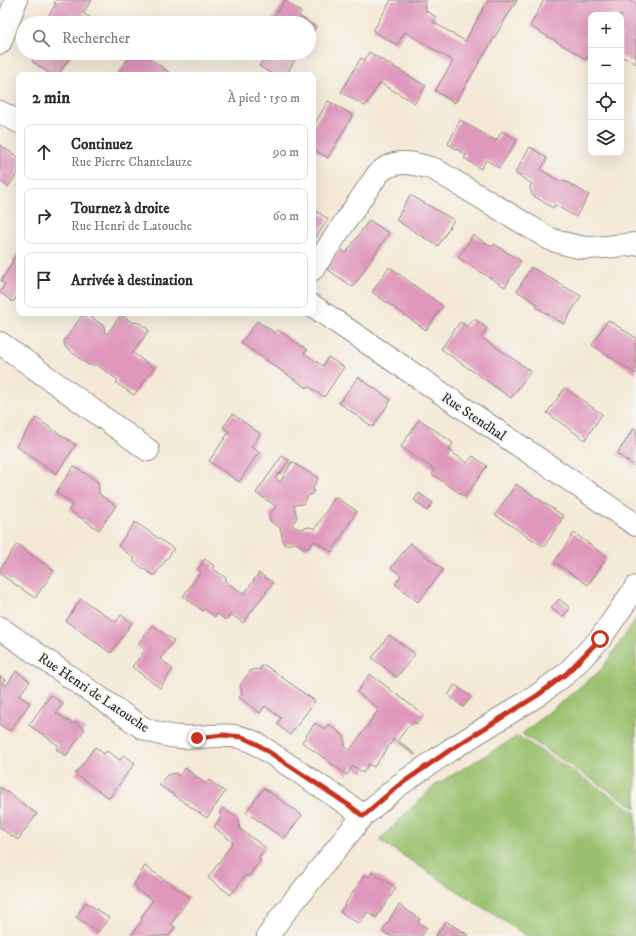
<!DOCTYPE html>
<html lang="fr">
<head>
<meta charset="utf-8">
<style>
	:root { --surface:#fff; --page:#f2f2f3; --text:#2b2b33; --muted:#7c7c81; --line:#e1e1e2 }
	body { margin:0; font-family:"IM FELL DW Pica",serif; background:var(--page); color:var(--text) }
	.controls { position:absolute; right:12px; top:12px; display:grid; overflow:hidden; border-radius:8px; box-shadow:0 4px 16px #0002 }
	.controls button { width:36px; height:36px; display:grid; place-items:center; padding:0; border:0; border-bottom:1px solid var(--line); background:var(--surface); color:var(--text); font:20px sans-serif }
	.stop { position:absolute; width:12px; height:12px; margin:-9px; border:3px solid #c8321e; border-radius:50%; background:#fff }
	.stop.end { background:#c8321e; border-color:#fff; box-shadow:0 1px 4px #0008 }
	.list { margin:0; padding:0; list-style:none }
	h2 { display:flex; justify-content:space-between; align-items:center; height:52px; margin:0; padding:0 16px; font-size:17px }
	h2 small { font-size:13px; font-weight:400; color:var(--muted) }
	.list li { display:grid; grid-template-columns:26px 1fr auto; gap:12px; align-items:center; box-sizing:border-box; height:56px; margin:0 8px 8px; padding:0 8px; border:1px solid var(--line); border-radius:8px }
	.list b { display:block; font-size:15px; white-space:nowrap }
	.list p { margin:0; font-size:13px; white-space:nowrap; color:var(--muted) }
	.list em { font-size:13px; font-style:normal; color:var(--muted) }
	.icon { flex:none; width:22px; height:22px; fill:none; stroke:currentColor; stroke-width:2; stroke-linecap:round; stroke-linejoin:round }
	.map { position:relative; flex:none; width:636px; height:936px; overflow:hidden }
	.search { position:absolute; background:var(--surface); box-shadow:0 4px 16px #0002; left:16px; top:16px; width:300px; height:44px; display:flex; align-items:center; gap:10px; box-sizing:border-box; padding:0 14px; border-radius:22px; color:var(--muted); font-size:15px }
	.panel { position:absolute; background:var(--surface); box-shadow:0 4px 16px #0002; left:16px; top:72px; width:300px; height:244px; border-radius:8px }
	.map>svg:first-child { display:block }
	.green { fill:#99c06c; stroke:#62764c }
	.building { fill:#df97bb }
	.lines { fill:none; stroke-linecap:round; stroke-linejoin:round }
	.minor-casing { stroke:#908a81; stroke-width:24 }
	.minor { stroke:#fff; stroke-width:22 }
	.route { stroke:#c8321e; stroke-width:5 }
	.labels { text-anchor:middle; stroke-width:4; stroke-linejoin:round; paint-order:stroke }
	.street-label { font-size:14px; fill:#2b2b2b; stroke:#f6f6f2 }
</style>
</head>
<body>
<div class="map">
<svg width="636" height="936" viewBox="0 0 636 936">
	<rect width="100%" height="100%" fill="#f6f6f2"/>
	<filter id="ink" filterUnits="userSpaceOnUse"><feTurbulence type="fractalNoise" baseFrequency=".025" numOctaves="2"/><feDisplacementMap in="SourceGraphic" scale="8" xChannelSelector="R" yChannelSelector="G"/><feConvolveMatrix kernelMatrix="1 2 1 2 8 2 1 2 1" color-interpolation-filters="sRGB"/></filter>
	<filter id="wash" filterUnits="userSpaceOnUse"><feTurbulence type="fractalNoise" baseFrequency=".012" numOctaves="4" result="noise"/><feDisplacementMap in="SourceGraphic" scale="16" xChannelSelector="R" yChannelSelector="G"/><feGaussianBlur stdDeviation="0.9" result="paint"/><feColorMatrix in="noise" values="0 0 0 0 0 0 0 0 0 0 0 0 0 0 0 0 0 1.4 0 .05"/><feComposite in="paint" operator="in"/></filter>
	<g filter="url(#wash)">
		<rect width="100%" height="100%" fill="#f4e9d7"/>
		<g class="green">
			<path d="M636 619V808L522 734 601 670Z"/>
			<path d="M518 736 636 812V936H527L379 840 434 786Z"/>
		</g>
		<g id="blocks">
			<g class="building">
				<path d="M56 0H92L83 13 91 18V23H51L46 19 56 4 54 3Z"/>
				<path d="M285 0 301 12 299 16 316 27 309 38V23H270Z"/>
				<path d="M391 0H396L399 2V0H425L426 11 436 17 433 22 465 41 488 0H517L455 103 435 91 453 61 405 32 397 45 373 31Z"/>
				<path d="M544 0H629L636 4V64L621 56V15H591V51L586 59 530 26Z"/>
				<path d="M369 52 426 86 415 103 380 83 365 106 341 92 361 58 365 60Z"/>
				<path d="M37 53H73L58 75H52L32 61Z"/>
				<path d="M132 53H142L173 75H117Z"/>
				<path d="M267 53H299L286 75H274L259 66Z"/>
				<path d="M328 101 353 115 328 158 313 149V127Z"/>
				<path d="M460 120 496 141 502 131 517 140 499 168 486 160 481 169 464 158 466 155 448 144Z"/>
				<path d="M0 145 19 158V171L8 187 0 181Z"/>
				<path d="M530 147 547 158 541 170 561 182 563 180 589 195 576 217 555 205 553 208 532 195 530 187 532 184 515 173Z"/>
				<path d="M410 195 454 220 438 246 396 220Z"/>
				<path d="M313 209 328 219 313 242Z"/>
				<path d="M369 220 389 233 353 287 327 269 340 249 346 253Z"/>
				<path d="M473 235 492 247 494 244 521 261 505 287 458 258Z"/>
				<path d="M19 251V293L13 302 0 292 5 284 1 281 13 262 12 261Z"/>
				<path d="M389 267 443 306 426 330 372 292Z"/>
				<path d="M531 267 581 296 564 324 536 307 537 304 517 291Z"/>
				<path d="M88 315 104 326 105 333 107 334 121 315 132 322 139 323 149 330 133 353 154 368 134 395 116 383 118 380 97 365H88L65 347 64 341 82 316Z"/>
				<path d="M474 319 487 328 481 337 531 371 511 398 441 349 460 322 467 327Z"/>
				<path d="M608 320 636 338V374L592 345Z"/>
				<path d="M257 321 275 333 278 330 307 350 304 353 323 366 328 357 344 367 324 397 308 386 307 388 241 343Z"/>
				<path d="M358 377 391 400 373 427 339 403Z"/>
				<path d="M565 388 602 414 585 440 547 413Z"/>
				<path d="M233 414 260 434 251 447 259 452 239 482 209 461 229 432 223 427Z"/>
				<path d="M36 418 76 445 56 474 16 446Z"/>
				<path d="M419 419 453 443 449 450 460 458 467 463 473 456 487 466 465 497 432 474 435 470 401 447Z"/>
				<path d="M634 428 636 429V467L617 454Z"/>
				<path d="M282 456 289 460 280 474 279 473 275 478 280 482 292 462 318 478 313 488 314 491 311 495H309L303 504 295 505 294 507 297 517 292 525 298 529 310 527 315 529 335 497 357 511 332 552 314 541 309 548H304L296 543 284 545 280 528 271 522 269 515 276 506 256 493Z"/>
				<path d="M74 466 98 482 99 494 116 506 99 530 69 510 73 504 56 492Z"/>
				<path d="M516 484 564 516 544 547 495 515Z"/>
				<path d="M419 493 433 503 427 511 414 500Z"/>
				<path d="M135 522 174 549 154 576 133 561 135 559 118 546Z"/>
				<path d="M574 533 607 557 588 585 554 562Z"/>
				<path d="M410 543 443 570 418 602 395 584 401 575 391 568Z"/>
				<path d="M17 544 54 571 35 598 0 574V569Z"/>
				<path d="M205 559 214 566 212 568 226 578 225 581 244 594 259 573 273 583 243 623 231 614 226 620 217 614 215 617 205 609 203 611 183 596 201 572 198 569Z"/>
				<path d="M81 599 116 622 121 615 132 623 111 653 66 621Z"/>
				<path d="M559 599 570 608 563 617 551 608Z"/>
				<path d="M152 625 174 641 160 659 173 669 160 688 132 667 145 650 138 644Z"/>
				<path d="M389 635 415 654 397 677 372 658Z"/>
				<path d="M263 664 315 701 290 735 277 724 281 718 265 706 260 713 239 697 242 694 240 685 251 670 260 669Z"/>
				<path d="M16 671 30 681 19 696 30 703 10 731 0 725V676L5 680 2 683 6 686Z"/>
				<path d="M370 674 424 715 417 724 412 721 398 740 415 754 414 755 394 739 374 767 369 764 363 773 353 766 347 775 302 742 315 723 324 729 328 724 344 736 345 747 350 750 379 709 357 692Z"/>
				<path d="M455 685 471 697 463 707 448 695Z"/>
				<path d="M51 695 63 704 56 713 73 724 75 722 85 729 66 756 56 749 58 745 29 725Z"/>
				<path d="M95 747 104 754 107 751 120 760 124 755 135 763 109 798 75 774Z"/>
				<path d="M185 768 206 784 209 780 225 792 207 818 159 785 167 775 175 773 179 776Z"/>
				<path d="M0 787 37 814 18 840 0 828Z"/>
				<path d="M264 788 302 815 284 839 246 812Z"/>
				<path d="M223 808 238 819 240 829 266 848 258 858 261 860 248 877 245 875 231 895 208 878 233 842 214 827 222 816 219 814Z"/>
				<path d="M145 866 190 897 171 924 175 927 169 936H131L142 920 141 918 153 900 140 892 134 884Z"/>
				<path d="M372 872 396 888 376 918 368 912 359 924 340 912 365 874 369 877Z"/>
				<path d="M86 902 109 918 98 932 76 917Z"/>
				<path d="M399 905 420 919 418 922 427 928 422 936H390L382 931Z"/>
				<path d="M446 921 469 936H436Z"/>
			</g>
		</g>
	</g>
	<g filter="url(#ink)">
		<use href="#blocks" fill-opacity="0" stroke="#908a81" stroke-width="1"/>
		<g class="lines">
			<defs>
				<g id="minor">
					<path d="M0 43 16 0"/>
					<path d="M0 112 19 122"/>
					<path d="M313 269 377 175C380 172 383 169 387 167 402 159 419 165 434 169L550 239C562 243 574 247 586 248 603 248 619 245 636 244"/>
					<path d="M313 306 636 525"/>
					<path d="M0 343 148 450"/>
					<path d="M0 628 143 728C155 733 166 736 179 737 199 739 224 732 243 738 248 739 253 742 257 744L350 806 363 816"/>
					<path d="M268 936 281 917 363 816 398 786 450 750 538 695 567 673 600 639 636 587"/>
				</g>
			</defs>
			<use href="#minor" class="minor-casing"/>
			<use href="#minor" class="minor"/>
		</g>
	</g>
	<g class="lines" filter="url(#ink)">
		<path class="route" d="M197 738 223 735 242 737 257 744 350 806 363 816 398 786 450 750 538 695 567 673 600 639"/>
	</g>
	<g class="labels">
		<g class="street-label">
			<text transform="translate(474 416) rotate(34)" y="5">Rue Stendhal</text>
			<text transform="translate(94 692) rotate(34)" y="5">Rue Henri de Latouche</text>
		</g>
	</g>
</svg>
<div class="controls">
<button>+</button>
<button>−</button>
<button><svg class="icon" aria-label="locate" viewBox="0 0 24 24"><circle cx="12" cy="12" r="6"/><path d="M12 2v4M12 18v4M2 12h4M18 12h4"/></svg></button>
<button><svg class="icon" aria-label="layers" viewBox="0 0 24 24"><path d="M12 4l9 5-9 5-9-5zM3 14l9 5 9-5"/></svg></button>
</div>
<div class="stop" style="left:600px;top:639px"></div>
<div class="stop end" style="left:197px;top:738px"></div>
<div class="search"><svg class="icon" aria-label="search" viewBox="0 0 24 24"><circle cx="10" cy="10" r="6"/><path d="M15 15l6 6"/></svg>Rechercher</div>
<section class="panel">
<h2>2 min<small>À pied · 150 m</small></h2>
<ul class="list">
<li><svg class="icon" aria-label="ahead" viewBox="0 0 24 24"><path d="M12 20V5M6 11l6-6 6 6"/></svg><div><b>Continuez</b><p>Rue Pierre Chantelauze</p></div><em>90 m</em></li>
<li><svg class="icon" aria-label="right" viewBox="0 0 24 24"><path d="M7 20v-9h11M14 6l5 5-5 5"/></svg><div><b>Tournez à droite</b><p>Rue Henri de Latouche</p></div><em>60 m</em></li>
<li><svg class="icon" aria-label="arrive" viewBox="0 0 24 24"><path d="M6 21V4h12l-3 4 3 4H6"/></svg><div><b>Arrivée à destination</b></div></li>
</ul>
</section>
</div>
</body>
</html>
